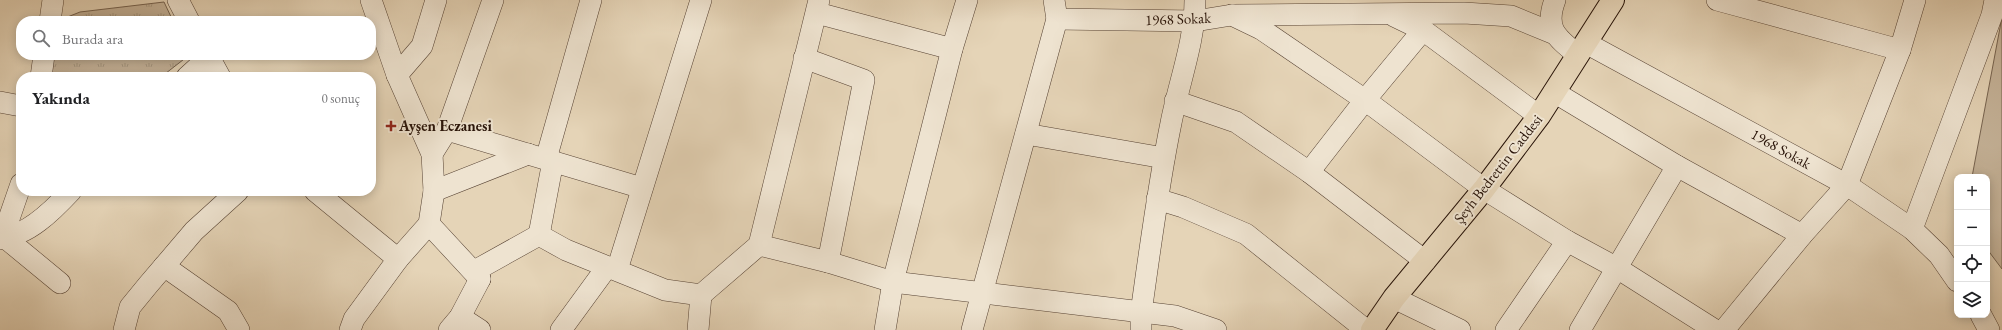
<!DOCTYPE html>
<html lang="tr">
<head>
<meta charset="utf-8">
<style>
	:root { --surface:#fff; --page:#f6f6f6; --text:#202124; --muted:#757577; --line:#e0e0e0 }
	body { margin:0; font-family:"EB Garamond",serif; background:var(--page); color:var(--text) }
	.controls { position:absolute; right:12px; bottom:12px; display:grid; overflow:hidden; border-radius:8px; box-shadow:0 2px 10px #0003 }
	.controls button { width:36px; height:36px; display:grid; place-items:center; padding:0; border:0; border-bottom:1px solid var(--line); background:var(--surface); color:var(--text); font:20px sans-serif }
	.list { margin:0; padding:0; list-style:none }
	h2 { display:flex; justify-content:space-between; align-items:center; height:52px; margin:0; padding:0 16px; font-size:17px }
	h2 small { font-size:13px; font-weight:400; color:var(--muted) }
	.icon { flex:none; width:22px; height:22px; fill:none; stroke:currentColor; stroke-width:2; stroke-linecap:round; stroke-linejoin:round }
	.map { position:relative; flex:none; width:2002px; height:330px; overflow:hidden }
	.search { position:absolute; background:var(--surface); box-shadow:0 2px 10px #0003; left:16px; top:16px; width:360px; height:44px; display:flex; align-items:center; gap:10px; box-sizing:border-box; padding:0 14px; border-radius:16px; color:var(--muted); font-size:15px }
	.panel { position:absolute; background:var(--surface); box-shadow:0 2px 10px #0003; left:16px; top:72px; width:360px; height:124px; border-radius:16px }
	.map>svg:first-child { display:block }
	.grass { fill:#c5b399; stroke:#766350 }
	.park { fill:url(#park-tufts); stroke:#766350 }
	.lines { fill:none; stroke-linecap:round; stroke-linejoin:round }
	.minor-casing { stroke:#574334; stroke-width:22 }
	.major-casing { stroke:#281308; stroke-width:24 }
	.minor { stroke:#eee3d0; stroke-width:21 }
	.major { stroke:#e5d4b7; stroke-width:22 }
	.poi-dot { fill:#8f2418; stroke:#eee3d0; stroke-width:1.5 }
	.labels { text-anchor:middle; stroke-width:4; stroke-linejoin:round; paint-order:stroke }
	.street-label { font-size:15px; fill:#281308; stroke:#eee3d0 }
	.poi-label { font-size:15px; font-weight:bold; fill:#281308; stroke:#eee3d0; text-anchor:start }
</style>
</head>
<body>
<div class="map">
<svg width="2002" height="330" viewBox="0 0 2002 330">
	<defs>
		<pattern id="park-tufts" width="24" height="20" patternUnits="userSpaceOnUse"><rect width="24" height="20" fill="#c5b399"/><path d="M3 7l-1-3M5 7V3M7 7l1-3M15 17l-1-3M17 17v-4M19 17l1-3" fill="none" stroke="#a99982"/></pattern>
	</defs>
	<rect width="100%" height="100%" fill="#e5d4b7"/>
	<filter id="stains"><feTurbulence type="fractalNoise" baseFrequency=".005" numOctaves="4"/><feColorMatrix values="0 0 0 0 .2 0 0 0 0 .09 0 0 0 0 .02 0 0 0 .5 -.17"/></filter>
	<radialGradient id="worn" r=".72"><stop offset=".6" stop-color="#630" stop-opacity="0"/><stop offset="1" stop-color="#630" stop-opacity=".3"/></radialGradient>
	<path class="grass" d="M2002 17V269L1987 249V177H1972Z"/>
	<g class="park">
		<path d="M164 2 173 21H63L65 18 80 12Z"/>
		<path d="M53 55H188V56L161 77H51Z"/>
	</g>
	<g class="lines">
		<defs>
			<g id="minor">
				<path d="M178 0 189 21"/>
				<path d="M1054 0 1057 19 1195 21 1232 15 1464 13 1511 16 1555 34"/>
				<path d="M1555 0C1544 29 1557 38 1578 55"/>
				<path d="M1717 0 1900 50"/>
				<path d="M817 13 952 49"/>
				<path d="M1232 15 1261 29 1365 100 1484 189 1567 241 1617 268 1715 330"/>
				<path d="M1394 16 1423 30 1539 116"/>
				<path d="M50 21 53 0"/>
				<path d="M1586 43 1847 185 1912 229 1939 255 1957 281"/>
				<path d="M208 55 220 77"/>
				<path d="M804 58 864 80 828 262"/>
				<path d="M397 75 422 46 436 0"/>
				<path d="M41 77 44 55"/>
				<path d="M187 77 209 57"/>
				<path d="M1554 92 1677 166 1802 235"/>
				<path d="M1175 101 1236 122 1309 172 1425 261"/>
				<path d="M0 102 21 106"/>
				<path d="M447 130 493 0"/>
				<path d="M1026 134 1164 158"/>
				<path d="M432 154 447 130 642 188"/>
				<path d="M546 159 591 0"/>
				<path d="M1309 172 1365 100 1423 30"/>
				<path d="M315 191 398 259"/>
				<path d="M434 191 528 154"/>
				<path d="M1157 199 1183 207 1246 234 1366 330"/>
				<path d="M429 224 480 279"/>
				<path d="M1912 229 1992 15 1995 0"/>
				<path d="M0 235C24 241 56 207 71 191"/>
				<path d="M539 235 553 161"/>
				<path d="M3 236 60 283"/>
				<path d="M0 239 3 236 21 184"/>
				<path d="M759 245 828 262 893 282 1175 316 1216 330"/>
				<path d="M164 266 228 311 239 330"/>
				<path d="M617 270 701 0"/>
				<path d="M1394 298 1460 330"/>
				<path d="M1981 315 1989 330"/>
				<path d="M460 317 480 330"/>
				<path d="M124 330 130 307 148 285 194 231 238 191"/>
				<path d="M350 330 354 319 398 259 429 224 434 191 432 154 397 75 371 0"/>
				<path d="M449 330 460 317 480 279 478 269 539 235 566 250 665 290 701 295 759 245 819 0"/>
				<path d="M561 330 607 267"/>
				<path d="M698 330 701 295"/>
				<path d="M885 330 893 282 952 49 967 0"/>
				<path d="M972 330 1057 19"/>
				<path d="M1141 330V313C1150 249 1158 186 1171 123 1179 82 1195 41 1195 0"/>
				<path d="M1506 330 1567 241"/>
				<path d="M1580 330 1677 166"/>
				<path d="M1724 330 1802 235 1847 185 1900 50 1915 0"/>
			</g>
			<path id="major" d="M1372 330 1394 298 1484 189 1539 116 1613 0"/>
		</defs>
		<use href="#minor" class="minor-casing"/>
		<use href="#major" class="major-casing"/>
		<use href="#minor" class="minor"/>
		<use href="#major" class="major"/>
	</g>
	<path class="poi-dot" d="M389 120h4v4h4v4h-4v4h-4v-4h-4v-4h4z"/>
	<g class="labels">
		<g class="street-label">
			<text transform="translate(1178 19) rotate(-2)" y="5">1968 Sokak</text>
			<text transform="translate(1781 149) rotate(29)" y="5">1968 Sokak</text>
			<text transform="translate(1498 169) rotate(-52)" y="5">Şeyh Bedrettin Caddesi</text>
		</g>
		<g class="poi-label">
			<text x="399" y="131">Ayşen Eczanesi</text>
		</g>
	</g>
	<rect width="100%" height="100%" filter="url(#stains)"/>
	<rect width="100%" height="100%" fill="url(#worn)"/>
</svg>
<div class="controls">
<button>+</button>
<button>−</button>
<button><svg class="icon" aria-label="locate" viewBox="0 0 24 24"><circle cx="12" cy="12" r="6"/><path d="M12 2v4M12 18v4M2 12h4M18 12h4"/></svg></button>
<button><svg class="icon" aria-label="layers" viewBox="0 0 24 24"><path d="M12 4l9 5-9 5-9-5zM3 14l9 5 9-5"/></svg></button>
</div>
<div class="search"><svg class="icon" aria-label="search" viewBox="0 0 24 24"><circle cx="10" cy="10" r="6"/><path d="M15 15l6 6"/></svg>Burada ara</div>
<section class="panel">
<h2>Yakında<small>0 sonuç</small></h2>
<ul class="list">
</ul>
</section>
</div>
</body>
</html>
